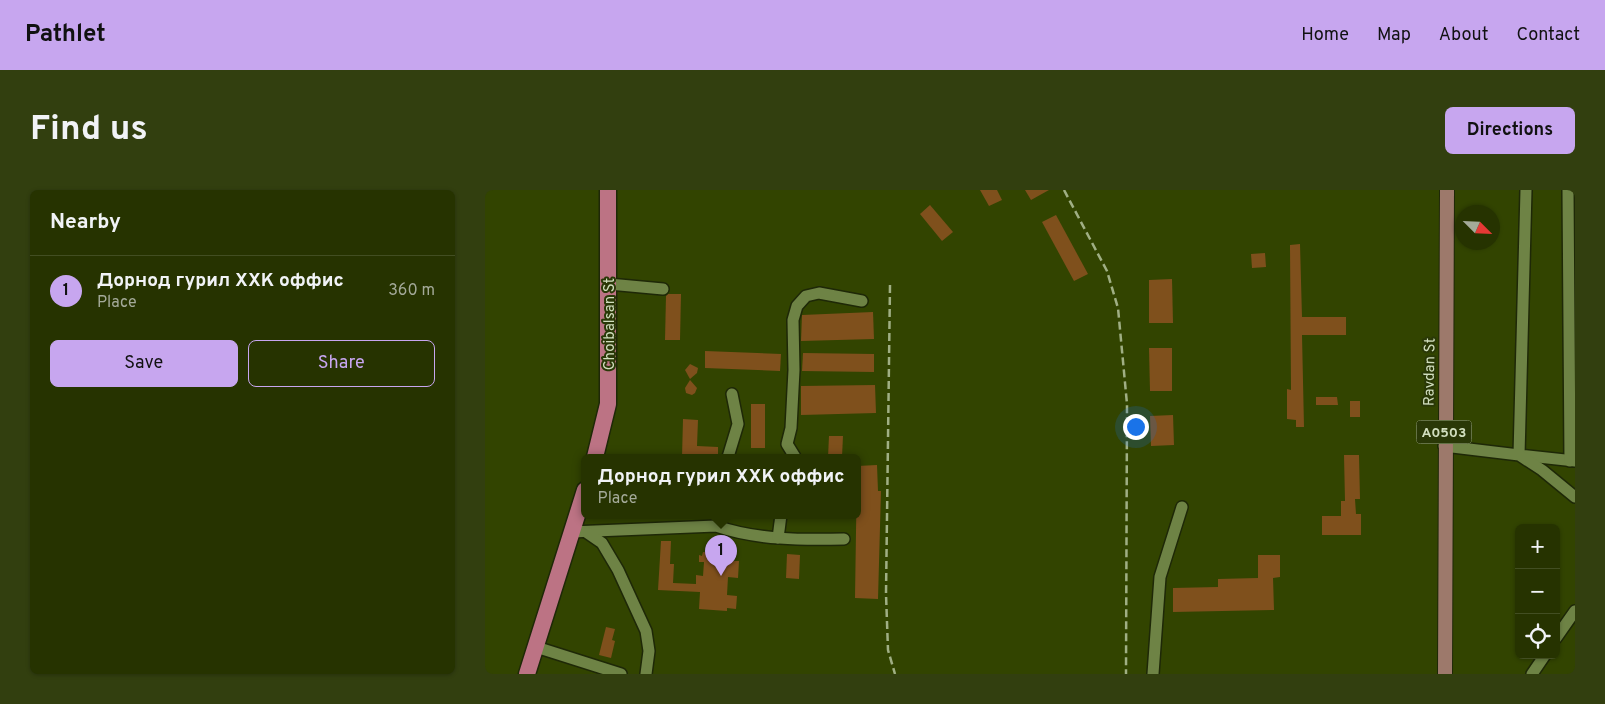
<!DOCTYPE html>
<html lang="en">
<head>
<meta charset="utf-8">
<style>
	:root { --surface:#263300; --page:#323f0f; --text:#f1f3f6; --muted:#a4aa99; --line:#424e22; --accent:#c7a6ef }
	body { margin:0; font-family:Overpass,sans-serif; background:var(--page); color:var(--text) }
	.controls { position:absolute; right:15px; bottom:15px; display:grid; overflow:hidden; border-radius:8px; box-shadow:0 1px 4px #0004 }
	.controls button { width:45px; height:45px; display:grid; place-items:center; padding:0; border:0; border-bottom:1px solid var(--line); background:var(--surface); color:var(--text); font:25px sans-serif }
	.compass { position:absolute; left:970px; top:15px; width:45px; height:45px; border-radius:50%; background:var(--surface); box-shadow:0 1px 4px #0004; rotate:114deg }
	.you { position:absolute; left:650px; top:236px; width:18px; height:18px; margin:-12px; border:4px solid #fff; border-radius:50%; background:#1a73e8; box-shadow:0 0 0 8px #1a73e833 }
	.badge { display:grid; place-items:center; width:32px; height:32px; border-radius:50%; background:var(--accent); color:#111; font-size:16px; font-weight:700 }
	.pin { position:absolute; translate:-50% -41px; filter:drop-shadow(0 1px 2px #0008) }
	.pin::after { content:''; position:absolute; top:26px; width:18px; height:15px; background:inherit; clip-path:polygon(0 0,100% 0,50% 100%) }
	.popup { position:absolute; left:96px; top:264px; width:280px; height:65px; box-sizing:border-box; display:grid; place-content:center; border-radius:8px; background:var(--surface); filter:drop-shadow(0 1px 4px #0005); font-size:16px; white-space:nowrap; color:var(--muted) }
	.popup b { font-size:19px; color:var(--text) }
	.popup::after { content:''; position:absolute; left:50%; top:100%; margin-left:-10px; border:10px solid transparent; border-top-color:var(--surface) }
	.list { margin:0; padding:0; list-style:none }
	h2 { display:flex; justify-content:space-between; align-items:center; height:65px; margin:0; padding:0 20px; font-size:21px }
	h2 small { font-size:16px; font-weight:400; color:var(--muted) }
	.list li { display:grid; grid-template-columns:32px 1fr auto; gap:15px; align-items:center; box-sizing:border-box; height:70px; padding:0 20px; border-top:1px solid var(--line) }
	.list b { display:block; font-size:19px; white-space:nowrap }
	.list p { margin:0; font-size:16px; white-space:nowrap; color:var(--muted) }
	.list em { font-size:16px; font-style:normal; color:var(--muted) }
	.actions { display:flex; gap:10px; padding:15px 20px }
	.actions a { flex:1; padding:11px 0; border:1px solid var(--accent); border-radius:8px; text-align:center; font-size:18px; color:var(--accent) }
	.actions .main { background:var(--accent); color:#111 }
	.icon { flex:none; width:28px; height:28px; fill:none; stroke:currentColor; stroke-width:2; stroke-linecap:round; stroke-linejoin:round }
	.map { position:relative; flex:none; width:1090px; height:484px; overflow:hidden; border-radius:8px }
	header { display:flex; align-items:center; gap:30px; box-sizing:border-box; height:70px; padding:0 25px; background:var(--accent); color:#111 }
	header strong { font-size:24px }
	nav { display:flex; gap:28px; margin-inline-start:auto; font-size:18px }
	.intro { display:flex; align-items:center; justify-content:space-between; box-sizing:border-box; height:120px; padding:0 30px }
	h1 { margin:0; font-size:35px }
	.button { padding:12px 22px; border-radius:8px; background:var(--accent); color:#111; font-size:18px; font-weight:700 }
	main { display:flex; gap:30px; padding:0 30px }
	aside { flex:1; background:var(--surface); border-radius:8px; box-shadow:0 1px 4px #0004 }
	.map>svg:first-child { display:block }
	.building { fill:#7f501c }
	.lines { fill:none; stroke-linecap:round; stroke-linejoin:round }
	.minor-casing { stroke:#1e2807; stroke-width:14 }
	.major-casing { stroke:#1e2807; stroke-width:16 }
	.highway-casing { stroke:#1e2807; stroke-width:19 }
	.minor { stroke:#6e8345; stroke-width:11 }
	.major { stroke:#9d796b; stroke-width:14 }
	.highway { stroke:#bc7384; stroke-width:16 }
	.rail { stroke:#a0af84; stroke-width:2.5; stroke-dasharray:8 4; stroke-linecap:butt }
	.labels { text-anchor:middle; stroke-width:4; stroke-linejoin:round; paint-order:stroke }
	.shield { fill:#2a3807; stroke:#9fac87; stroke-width:1 }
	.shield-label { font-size:14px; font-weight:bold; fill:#d1debe }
	.street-label { font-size:15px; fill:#d1debe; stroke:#2a3807 }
</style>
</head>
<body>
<header>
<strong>Pathlet</strong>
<nav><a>Home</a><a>Map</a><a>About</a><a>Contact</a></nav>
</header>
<div class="intro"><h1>Find us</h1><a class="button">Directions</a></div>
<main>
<aside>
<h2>Nearby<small></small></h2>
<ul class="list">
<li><span class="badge">1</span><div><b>Дорнод гурил ХХК оффис</b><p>Place</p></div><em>360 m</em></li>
</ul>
<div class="actions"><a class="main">Save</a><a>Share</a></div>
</aside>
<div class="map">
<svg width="1090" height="484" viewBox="0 0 1090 484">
	<rect width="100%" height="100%" fill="#324400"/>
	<g class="building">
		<path d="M495 0H512L517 10 504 16Z"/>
		<path d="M540 0H564L546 10Z"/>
		<path d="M445 15 468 42 457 51 435 24Z"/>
		<path d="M571 25 603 84 589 91 557 32Z"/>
		<path d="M815 54 817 127H861V145H817L819 237H811V230L802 229V199L806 200 805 55Z"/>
		<path d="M780 63 781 77 767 78 766 64Z"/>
		<path d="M687 89 688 133H664V90Z"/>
		<path d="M183 104H196L195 150H180L181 106Z"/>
		<path d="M388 122 389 149 316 151 317 125Z"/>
		<path d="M664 158H687V201H665Z"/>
		<path d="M220 161 296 164 295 181 220 178Z"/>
		<path d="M318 163 389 164V182L317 181Z"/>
		<path d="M205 174 213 178 212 183 205 189 200 180Z"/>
		<path d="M205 190 212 198 210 203 207 205 201 203 200 198Z"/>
		<path d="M390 195 391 223 316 225V196Z"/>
		<path d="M831 207H852L853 215H831Z"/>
		<rect x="865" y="211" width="10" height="16"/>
		<rect x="266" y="214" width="14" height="44"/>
		<path d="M688 225 689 255 666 256 665 226Z"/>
		<path d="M198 229 213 230 212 256 233 257V267H197Z"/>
		<path d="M344 246H358L357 267H343Z"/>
		<path d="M859 265H874L875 309H870L871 324H876V345H837V326H856V311H860Z"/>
		<path d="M392 275 393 301H396L393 409 370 408 372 276Z"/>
		<path d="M176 351H186L185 374H189L188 393 211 394V385L218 386 219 372H214V365L217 366 218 362 243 364V371H254L253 388 243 387 242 405 252 406 251 419 242 418V421L214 419 215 402 173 400Z"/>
		<path d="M302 364 315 365 314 389 301 388Z"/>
		<path d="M773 365H795V387L788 388 789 420 688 422V398L733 397V389L773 388Z"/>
		<path d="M121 437 130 439 127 450 130 451 126 468 114 465Z"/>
	</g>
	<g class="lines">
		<defs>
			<g id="minor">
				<path d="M1041 0 1034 265 1090 271"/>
				<path d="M1083 0 1085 271"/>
				<path d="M124 94 178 99"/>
				<path d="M959 256 1034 265 1057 280 1090 307"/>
				<path d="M243 267 253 234 247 204"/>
				<path d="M310 267 302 254 306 238 309 180 308 130 312 116 321 106 334 103 377 111"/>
				<path d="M86 342 231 336C272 350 317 350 359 349"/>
				<path d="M101 342 117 353 133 380 161 441 164 461 161 484"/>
				<path d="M293 348 296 325"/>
				<path d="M1071 448 1090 421"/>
				<path d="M51 457 136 484"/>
				<path d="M668 484 675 387 697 317"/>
				<path d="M1047 484 1060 465"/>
			</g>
			<path id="major" d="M960 484 962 0"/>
			<g id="highway">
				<path d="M110 267 123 214V0"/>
				<path d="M42 484 100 300"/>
			</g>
		</defs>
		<use href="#minor" class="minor-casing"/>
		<use href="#major" class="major-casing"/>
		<use href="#highway" class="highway-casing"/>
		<use href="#minor" class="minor"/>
		<use href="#major" class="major"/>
		<use href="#highway" class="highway"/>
		<g class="rail">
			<path d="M579 0 622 81 633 118 642 214 641 484"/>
			<path d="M405 95 401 404 403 460 410 484"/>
		</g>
	</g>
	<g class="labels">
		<rect class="shield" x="931.5" y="230.5" width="55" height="23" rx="4"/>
		<g class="shield-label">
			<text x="959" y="247">A0503</text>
		</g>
		<g class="street-label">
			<text transform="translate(124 134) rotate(-90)" y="5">Choibalsan St</text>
			<text transform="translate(944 182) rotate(-89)" y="5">Ravdan St</text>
		</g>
	</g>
</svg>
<div class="controls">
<button>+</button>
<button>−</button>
<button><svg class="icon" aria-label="locate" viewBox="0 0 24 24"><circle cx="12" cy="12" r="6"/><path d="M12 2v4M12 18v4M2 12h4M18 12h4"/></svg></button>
</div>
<svg class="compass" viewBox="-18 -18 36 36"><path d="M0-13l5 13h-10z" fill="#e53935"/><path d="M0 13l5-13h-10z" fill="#a4aa99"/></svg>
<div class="you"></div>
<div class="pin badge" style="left:236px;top:386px">1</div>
<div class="popup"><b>Дорнод гурил ХХК оффис</b>Place</div>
</div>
</main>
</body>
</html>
